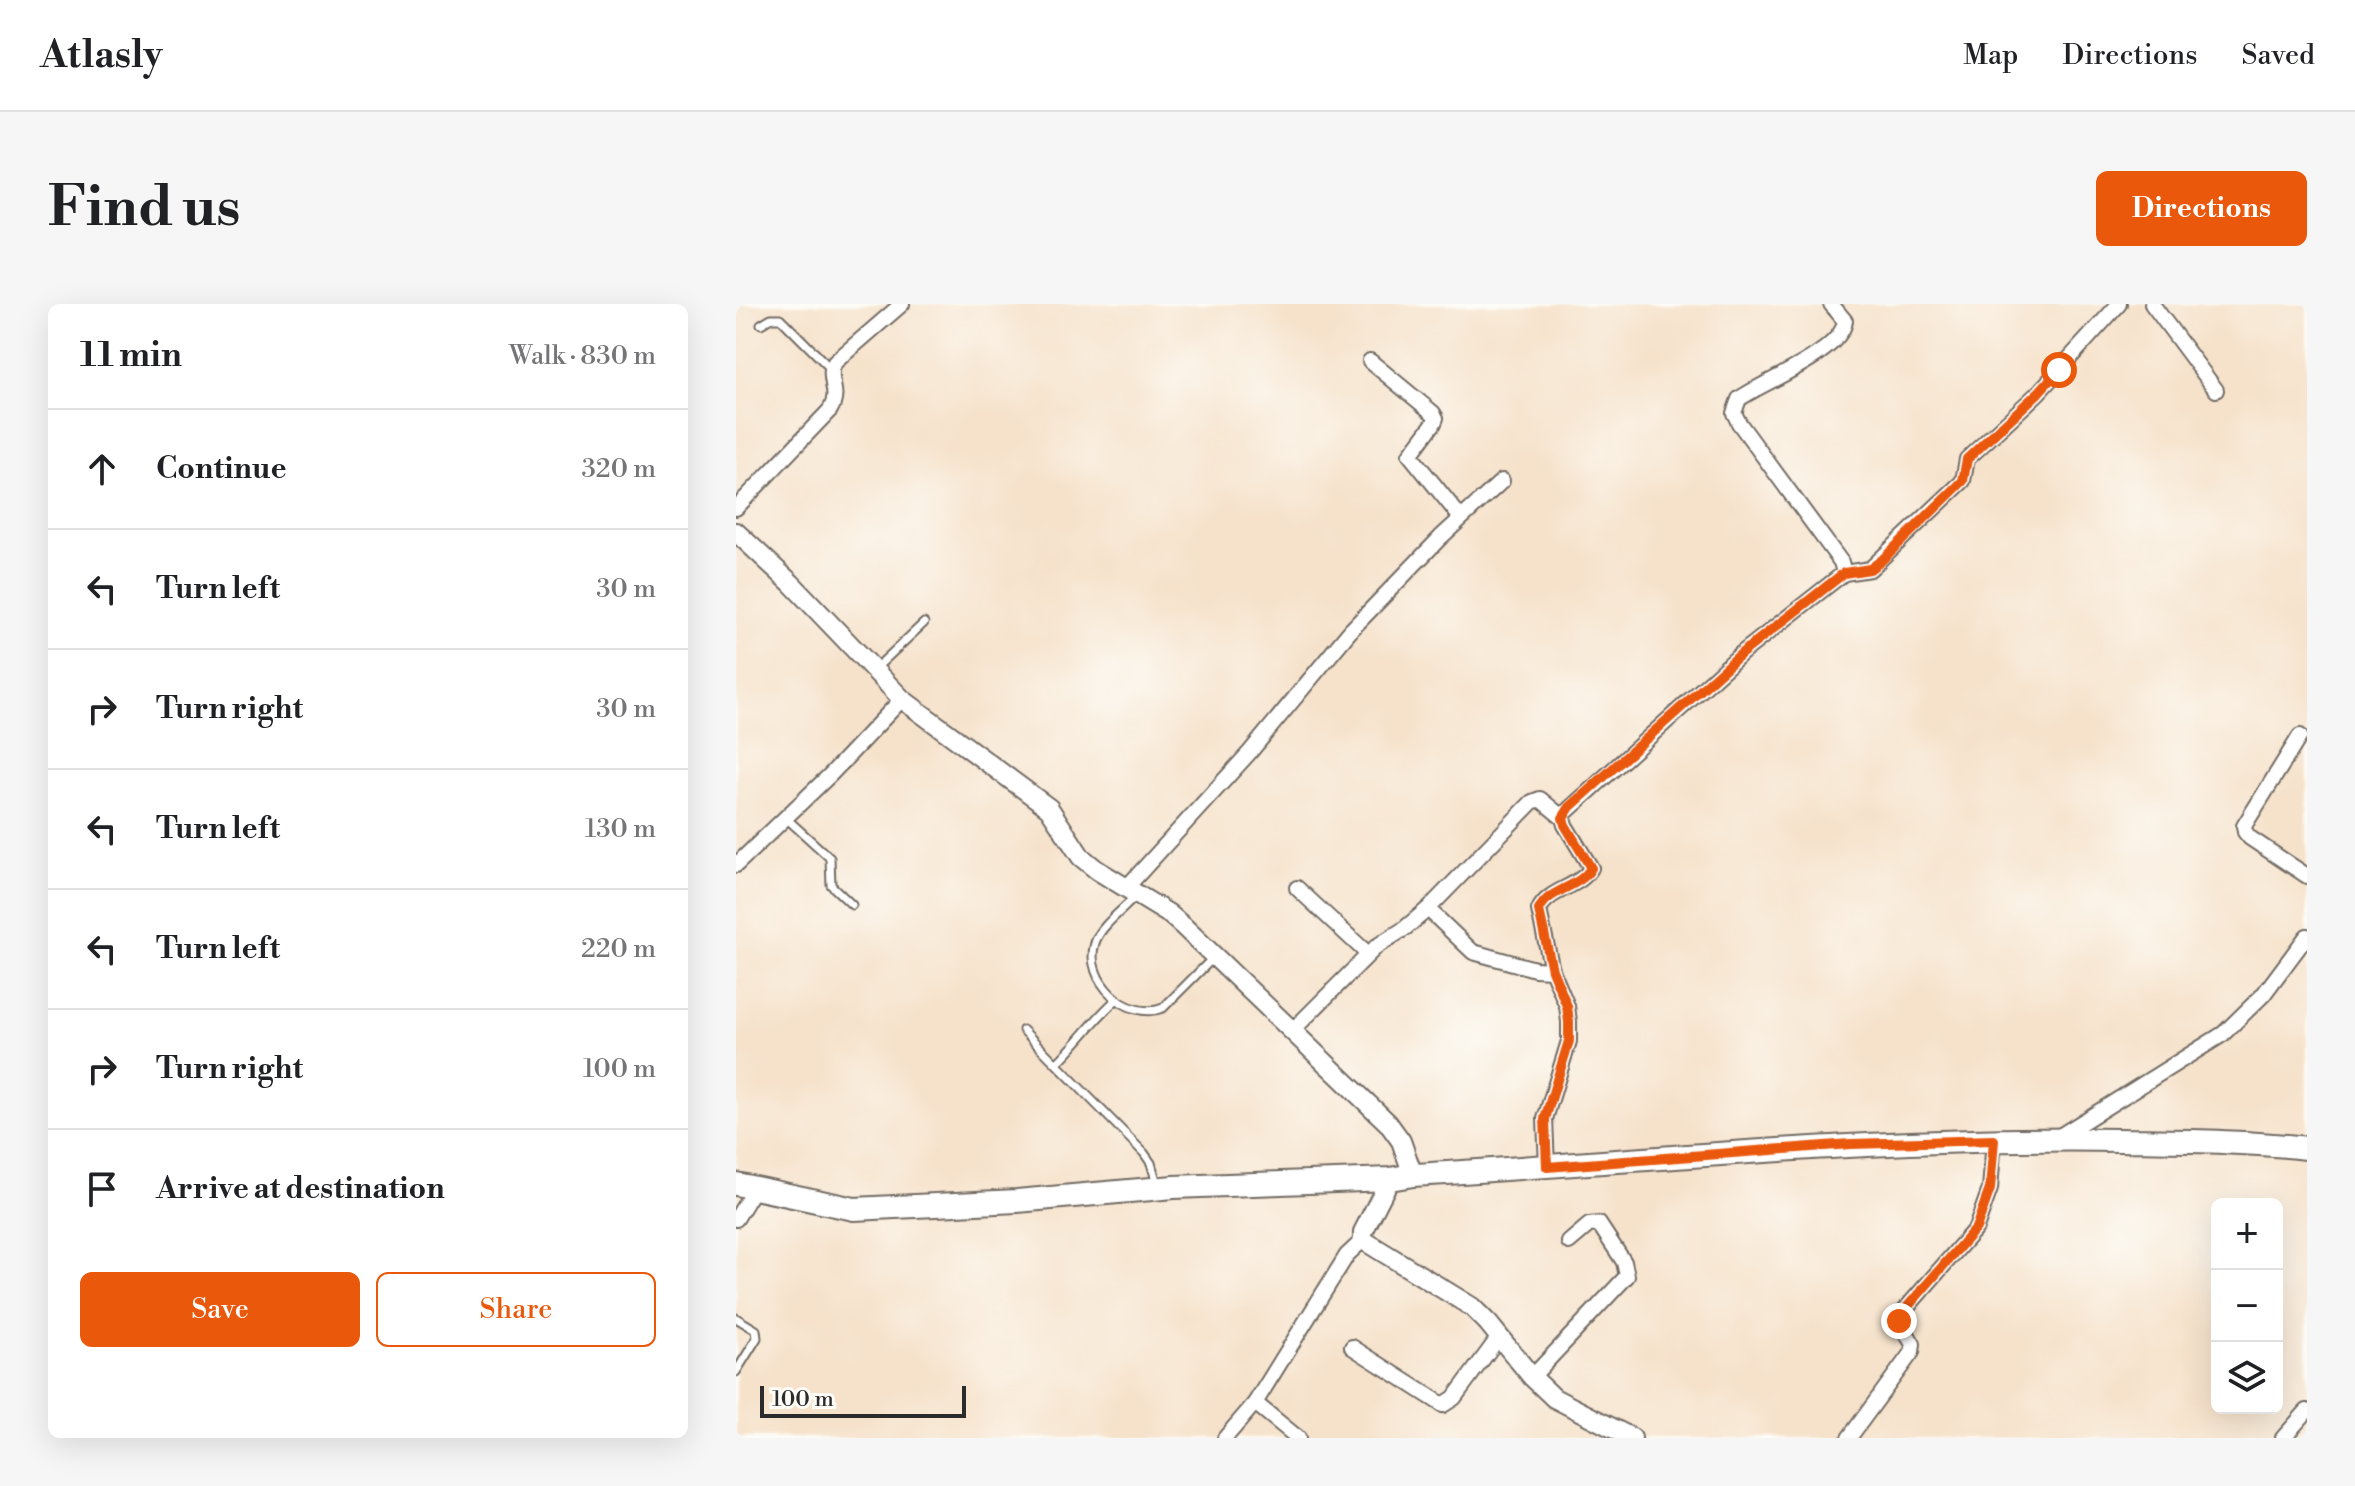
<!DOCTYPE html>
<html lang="en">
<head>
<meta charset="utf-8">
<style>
	:root { --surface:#fff; --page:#f6f6f6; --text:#202124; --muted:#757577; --line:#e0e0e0; --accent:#ea580c }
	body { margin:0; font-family:"Libre Bodoni",serif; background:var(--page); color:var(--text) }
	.controls { position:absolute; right:24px; bottom:24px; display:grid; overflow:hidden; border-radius:12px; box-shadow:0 8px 32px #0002 }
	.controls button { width:72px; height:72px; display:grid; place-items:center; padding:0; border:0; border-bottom:2px solid var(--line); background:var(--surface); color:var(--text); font:40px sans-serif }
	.scale { position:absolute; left:24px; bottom:20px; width:206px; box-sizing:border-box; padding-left:8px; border:4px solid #2b2b2b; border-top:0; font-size:22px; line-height:28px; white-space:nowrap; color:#2b2b2b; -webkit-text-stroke:6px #fdfcf7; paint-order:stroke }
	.stop { position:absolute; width:24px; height:24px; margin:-18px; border:6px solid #ea580c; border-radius:50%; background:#fff }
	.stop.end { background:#ea580c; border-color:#fff; box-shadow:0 2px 8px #0008 }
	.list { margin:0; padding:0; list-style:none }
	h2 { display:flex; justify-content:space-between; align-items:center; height:104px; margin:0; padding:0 32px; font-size:34px }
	h2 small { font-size:26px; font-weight:400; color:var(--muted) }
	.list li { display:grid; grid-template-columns:52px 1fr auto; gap:24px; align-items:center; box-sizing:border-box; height:120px; padding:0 32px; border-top:2px solid var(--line) }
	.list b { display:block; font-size:30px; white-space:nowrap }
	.list em { font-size:26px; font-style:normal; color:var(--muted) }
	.actions { display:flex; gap:16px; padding:24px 32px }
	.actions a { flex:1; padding:18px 0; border:2px solid var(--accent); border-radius:12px; text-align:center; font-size:28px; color:var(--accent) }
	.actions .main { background:var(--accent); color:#fff }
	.icon { flex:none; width:44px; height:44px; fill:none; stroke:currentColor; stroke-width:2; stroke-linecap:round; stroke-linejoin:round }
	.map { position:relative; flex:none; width:1571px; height:1134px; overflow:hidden; border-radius:12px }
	header { display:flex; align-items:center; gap:48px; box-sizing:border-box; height:112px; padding:0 40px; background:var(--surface); border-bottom:2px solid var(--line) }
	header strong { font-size:38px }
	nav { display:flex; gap:44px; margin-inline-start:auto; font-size:28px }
	.intro { display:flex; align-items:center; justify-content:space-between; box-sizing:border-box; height:192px; padding:0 48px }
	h1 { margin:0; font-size:56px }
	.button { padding:20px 36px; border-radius:12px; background:var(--accent); color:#fff; font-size:28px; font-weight:700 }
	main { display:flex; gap:48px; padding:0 48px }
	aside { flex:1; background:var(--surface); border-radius:12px; box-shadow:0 8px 32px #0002 }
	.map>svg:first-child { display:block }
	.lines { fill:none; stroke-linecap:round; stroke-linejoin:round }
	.service-casing { stroke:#726b63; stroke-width:11 }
	.minor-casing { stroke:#726b63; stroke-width:18 }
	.tertiary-casing { stroke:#726b63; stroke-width:22 }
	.primary-casing { stroke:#726b63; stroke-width:26 }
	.service { stroke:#fff; stroke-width:7 }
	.minor { stroke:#fff; stroke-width:14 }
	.tertiary { stroke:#fff; stroke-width:18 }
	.primary { stroke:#fff; stroke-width:22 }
	.route { stroke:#ea580c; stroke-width:10 }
</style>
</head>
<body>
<header>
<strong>Atlasly</strong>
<nav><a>Map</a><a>Directions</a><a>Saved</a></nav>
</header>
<div class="intro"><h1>Find us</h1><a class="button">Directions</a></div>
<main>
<aside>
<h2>11 min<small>Walk · 830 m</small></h2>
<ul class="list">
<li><svg class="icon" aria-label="ahead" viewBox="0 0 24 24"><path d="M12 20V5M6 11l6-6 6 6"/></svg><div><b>Continue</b></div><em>320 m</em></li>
<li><svg class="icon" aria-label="left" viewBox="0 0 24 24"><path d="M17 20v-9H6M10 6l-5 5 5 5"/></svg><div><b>Turn left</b></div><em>30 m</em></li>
<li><svg class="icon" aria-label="right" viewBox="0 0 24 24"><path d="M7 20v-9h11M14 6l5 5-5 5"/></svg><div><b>Turn right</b></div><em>30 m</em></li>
<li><svg class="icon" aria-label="left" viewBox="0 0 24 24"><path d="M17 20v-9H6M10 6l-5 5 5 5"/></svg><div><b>Turn left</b></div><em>130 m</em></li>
<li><svg class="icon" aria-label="left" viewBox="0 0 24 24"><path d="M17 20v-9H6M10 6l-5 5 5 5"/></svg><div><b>Turn left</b></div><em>220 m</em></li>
<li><svg class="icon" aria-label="right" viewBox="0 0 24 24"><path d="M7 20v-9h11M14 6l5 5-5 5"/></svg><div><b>Turn right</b></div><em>100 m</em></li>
<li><svg class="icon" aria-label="arrive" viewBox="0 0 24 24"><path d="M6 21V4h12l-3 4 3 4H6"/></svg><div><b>Arrive at destination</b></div></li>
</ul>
<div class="actions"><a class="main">Save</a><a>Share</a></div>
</aside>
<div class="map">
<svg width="1571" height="1134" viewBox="0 0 1571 1134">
	<rect width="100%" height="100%" fill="#fdfcf7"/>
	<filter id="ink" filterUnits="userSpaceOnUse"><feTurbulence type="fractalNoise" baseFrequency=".0125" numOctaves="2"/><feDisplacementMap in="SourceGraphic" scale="16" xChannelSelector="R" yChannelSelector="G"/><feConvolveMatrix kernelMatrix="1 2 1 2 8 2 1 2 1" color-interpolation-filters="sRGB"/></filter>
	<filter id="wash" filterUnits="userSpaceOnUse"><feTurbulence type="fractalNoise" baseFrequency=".006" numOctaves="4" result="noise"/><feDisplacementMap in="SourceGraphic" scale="32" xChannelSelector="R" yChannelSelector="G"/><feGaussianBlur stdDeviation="1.8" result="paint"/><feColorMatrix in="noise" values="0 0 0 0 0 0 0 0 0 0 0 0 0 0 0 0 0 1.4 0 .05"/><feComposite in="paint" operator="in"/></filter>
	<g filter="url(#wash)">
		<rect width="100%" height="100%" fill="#f6e2cb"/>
	</g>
	<g filter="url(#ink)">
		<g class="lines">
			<defs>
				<g id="service">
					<path d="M25 20 35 14H44L95 65"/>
					<path d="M140 364 188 319"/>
					<path d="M50 514 94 554 95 581 116 601"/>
					<path d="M400 592C388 605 364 622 359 639 347 676 392 718 427 704L478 653"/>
					<path d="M287 726 408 849 415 859 422 883"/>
					<path d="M321 759C342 739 358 715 380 696"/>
					<path d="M0 1014 20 1026 21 1034 0 1068"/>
				</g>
				<g id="minor">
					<path d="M1416 0 1480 86"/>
					<path d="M634 57 697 109 700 114 698 119 674 151 725 214"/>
					<path d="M0 204 94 106C106 86 89 76 99 58L166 0"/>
					<path d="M1108 269 1134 265 1227 177 1231 155 1302 89 1383 0"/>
					<path d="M1564 432 1508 522 1509 528 1514 534 1571 572"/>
					<path d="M0 561 95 470 166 395"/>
					<path d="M390 584 514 448 615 326 705 233 766 177"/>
					<path d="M561 584 632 650"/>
					<path d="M692 605 737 648 799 665 816 666"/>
					<path d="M556 727 641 642 668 625 692 605 796 498 804 495 827 514"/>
					<path d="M1319 835 1487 730 1527 691 1571 632"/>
					<path d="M811 863 809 815 833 737V718L831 702 816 666 803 606C812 585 844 584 855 564L829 521 827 514 829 509 1006 349 1108 269 1105 258 1003 119 998 109 1003 95C1028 77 1105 49 1109 17L1095 0"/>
					<path d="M0 915 19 884"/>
					<path d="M616 1043 707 1101 718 1094 763 1033"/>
					<path d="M796 1073 891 972 888 958 863 920 853 921 833 938"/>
					<path d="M519 1099 562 1134"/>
					<path d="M489 1134 519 1099 611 951 627 936"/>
					<path d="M1113 1134 1176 1048 1177 1040 1163 1017 1167 1008 1240 924 1254 885 1258 836"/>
					<path d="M1547 1134 1571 1107"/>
				</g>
				<g id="tertiary">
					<path d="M0 228 55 279 166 395 313 504 345 553 361 566 433 610 447 622 652 819 665 837 677 871"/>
					<path d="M654 875 627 928V936L736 1003 752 1019 796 1073 818 1094 896 1134"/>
				</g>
				<path id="primary" d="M0 880 118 905 281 897 438 883 654 875 677 871C912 857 1147 832 1384 836 1446 837 1509 837 1571 844"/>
			</defs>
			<use href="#service" class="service-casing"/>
			<use href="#minor" class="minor-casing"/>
			<use href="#tertiary" class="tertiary-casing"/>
			<use href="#primary" class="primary-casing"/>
			<use href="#service" class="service"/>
			<use href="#minor" class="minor"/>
			<use href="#tertiary" class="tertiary"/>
			<use href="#primary" class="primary"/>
		</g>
	</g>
	<g class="lines" filter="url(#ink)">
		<path class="route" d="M1163 1017 1167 1008 1240 924 1254 885 1258 836 1114 840 811 863 809 815 833 737V718L831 702 816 666 803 606C812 585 844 584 855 564L829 521 827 514 834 503 1006 349 1108 269 1134 265 1146 256 1227 177 1231 155 1302 89 1323 66"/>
	</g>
</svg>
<div class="controls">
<button>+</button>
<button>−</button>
<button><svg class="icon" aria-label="layers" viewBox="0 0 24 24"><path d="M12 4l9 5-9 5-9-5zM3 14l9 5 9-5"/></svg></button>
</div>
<div class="scale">100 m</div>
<div class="stop" style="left:1323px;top:66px"></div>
<div class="stop end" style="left:1163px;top:1017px"></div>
</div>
</main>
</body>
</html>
